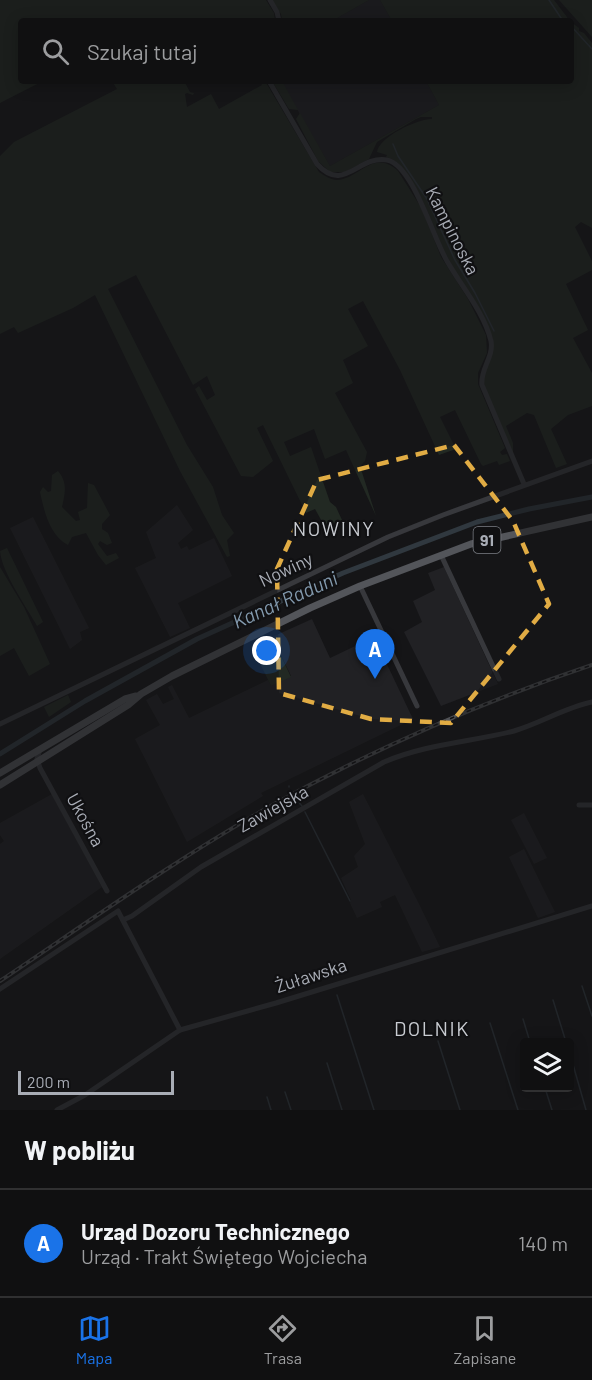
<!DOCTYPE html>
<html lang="pl">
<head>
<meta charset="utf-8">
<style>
	:root { --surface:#101011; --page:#19191a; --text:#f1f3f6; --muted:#9c9d9f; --line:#303031; --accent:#1a73e8 }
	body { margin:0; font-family:Barlow,sans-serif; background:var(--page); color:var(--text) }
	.controls { position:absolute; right:18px; bottom:18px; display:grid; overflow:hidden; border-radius:6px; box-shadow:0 3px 15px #0003 }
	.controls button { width:54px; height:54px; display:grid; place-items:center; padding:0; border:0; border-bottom:2px solid var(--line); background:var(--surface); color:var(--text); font:30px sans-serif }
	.scale { position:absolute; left:18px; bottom:15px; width:156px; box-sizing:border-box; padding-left:6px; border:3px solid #a9adb6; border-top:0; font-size:16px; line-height:21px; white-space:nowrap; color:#a9adb6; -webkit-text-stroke:4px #101012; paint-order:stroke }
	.you { position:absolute; left:267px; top:651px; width:21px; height:21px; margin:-15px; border:4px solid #fff; border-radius:50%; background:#1a73e8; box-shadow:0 0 0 9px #1a73e833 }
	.badge { display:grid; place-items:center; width:39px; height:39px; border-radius:50%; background:var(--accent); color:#fff; font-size:20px; font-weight:700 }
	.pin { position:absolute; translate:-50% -50px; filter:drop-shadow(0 2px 3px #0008) }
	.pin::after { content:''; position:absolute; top:32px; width:21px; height:18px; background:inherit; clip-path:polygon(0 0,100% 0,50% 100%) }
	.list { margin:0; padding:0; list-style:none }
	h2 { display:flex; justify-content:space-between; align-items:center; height:78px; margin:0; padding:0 24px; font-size:26px }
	h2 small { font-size:20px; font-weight:400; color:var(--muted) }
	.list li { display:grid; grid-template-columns:39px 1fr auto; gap:18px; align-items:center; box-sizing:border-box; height:108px; padding:0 24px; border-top:2px solid var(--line) }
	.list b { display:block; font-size:22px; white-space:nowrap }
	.list p { margin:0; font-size:20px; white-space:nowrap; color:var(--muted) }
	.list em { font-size:20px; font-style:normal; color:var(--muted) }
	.icon { flex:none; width:33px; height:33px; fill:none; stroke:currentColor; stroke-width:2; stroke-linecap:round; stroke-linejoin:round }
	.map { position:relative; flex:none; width:592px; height:1110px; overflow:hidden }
	.search { position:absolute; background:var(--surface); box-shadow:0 3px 15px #0003; left:18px; right:18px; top:18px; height:66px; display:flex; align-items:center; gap:15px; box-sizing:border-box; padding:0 21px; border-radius:6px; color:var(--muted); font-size:22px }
	.sheet { height:186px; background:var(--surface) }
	nav { display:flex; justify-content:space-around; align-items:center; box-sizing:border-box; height:84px; border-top:2px solid var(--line); background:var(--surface); font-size:16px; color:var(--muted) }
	nav a { display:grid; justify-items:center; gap:3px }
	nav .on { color:var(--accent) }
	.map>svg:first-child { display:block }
	.built { fill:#212124 }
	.green { fill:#222923 }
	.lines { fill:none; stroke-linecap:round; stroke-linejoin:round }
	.stream { stroke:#30383f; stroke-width:1.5 }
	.canal { stroke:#30383f; stroke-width:5 }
	.minor { stroke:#37383c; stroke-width:5 }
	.major { stroke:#53555a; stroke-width:7 }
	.rail-casing { stroke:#505256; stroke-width:4 }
	.rail { stroke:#101012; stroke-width:1.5; stroke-dasharray:4.5; stroke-linecap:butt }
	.marked { fill:none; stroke:#e1ac44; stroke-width:4.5; stroke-dasharray:12 8; stroke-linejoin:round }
	.labels { text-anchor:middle; stroke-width:4.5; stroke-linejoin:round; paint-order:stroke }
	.shield { fill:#101012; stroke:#7b7e85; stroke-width:1.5 }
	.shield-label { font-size:16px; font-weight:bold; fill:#a9adb6 }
	.street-label { font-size:18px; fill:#a9adb6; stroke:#101012 }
	.neighbourhood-label { font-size:20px; letter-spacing:1.5px; fill:#c9ccd2; stroke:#101012 }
	.water-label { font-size:20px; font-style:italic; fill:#839aae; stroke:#101012 }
</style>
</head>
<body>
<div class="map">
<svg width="592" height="1110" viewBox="0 0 592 1110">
	<rect width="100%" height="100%" fill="#151517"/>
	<g class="built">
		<path d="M369 0H380L392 21H332Z"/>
		<path d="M286 81H426L439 105 330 166 282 83Z"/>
		<path d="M177 505 193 530 178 543 181 549 187 546 189 550 214 538 232 576 178 603 190 628 170 637 135 568 156 558 146 532Z"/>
		<path d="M33 517 89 628 80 632 82 640 70 649 10 528Z"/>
		<path d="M444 567 498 684 441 706 404 632 422 622 413 601 435 590 428 573Z"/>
		<path d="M312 619 330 658 374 637 413 719 261 793 263 796 187 842 135 739 160 725 146 700 157 694 163 704 174 699 168 687 172 685 189 718 268 680 271 686 291 676 272 637Z"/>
		<path d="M52 794 102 887 0 959V844L4 841 0 835V823Z"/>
		<path d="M363 794 419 904 440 947 422 952 395 895 380 902 382 907 357 918 350 903 351 900 341 878 358 867 354 856 365 844 349 802Z"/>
		<path d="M524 813 547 858 534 864 511 820Z"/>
		<path d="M524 849 542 886 555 912 538 918 509 857Z"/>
	</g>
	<g class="green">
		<path d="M0 0H266L274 13 275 21H21V81H43L0 103Z"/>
		<path d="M272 0H369L332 21H282L281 14Z"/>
		<path d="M380 0H554L570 21H392Z"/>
		<path d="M559 0H592V37Z"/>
		<path d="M571 22 579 28V31L584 33 592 43V228L581 222 575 227 592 261V270L566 284 588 330 573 338 592 373V406L568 415 551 429 567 464 556 468 534 415 527 413 506 426 513 443V453C506 438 485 397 484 382 483 365 497 356 492 337 477 310 461 283 447 256 434 231 414 163 386 157L387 155 377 152C379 137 417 119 432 119V117H421L416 119 377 142 369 159 345 172H330L318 161 296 119 300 113 330 166 439 105 426 81H571Z"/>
		<path d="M112 81H184L190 92 194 93 193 95 187 93 185 94 187 107 211 94 219 109 262 85 260 81H265L319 172C325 176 331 180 337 180 360 179 373 148 398 171L422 209 441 257 468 299 486 335 487 353 478 373V384L505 448 500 452 502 455 507 454 510 461 499 465 497 461 483 466 481 464 455 410 440 417 456 449 439 455 400 370 363 301 348 309 368 346 343 360 353 383 335 393 367 452 365 461 360 466 376 516 346 450 325 459 314 429 284 442 290 456 311 447 330 502 336 507 342 520 325 527 315 509 306 513 263 425 257 428 273 461 253 477 241 476 195 389 199 386 207 400 215 395 207 376 193 385 136 275 108 289 187 445 213 487 222 515 234 533 227 540 230 556 227 557 180 471 95 295 73 308 18 333 14 327 0 334V156L14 142 117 89Z"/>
		<path d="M272 81H286L283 83 298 110 289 109Z"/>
		<path d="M58 471C68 483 65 493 62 507L76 521 80 520 78 512 87 508 88 483 94 485 110 515 102 524V529L108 533 112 543 107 545 100 541 98 544 107 556 116 553 119 558 106 565 98 555 86 533 72 537 68 545C49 535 44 510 40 492L43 487 48 492 51 491 52 475Z"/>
		<path d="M7 548 43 622 37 626C26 606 2 573 0 551Z"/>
		<path d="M0 567 24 607 50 664 29 676 14 648 0 656Z"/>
		<path d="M273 639 291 677 271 686 253 649Z"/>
		<path d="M68 695 71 702 49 717 44 707Z"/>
	</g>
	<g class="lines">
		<g class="stream">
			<path d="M549 0 563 21"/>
			<path d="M571 26 592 49"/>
			<path d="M393 144 398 156 427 199 455 260 475 293 494 331"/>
			<path d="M289 786V787"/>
			<path d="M295 798 302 806"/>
			<path d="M305 812 350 901"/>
			<path d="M582 986 592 1016"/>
			<path d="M337 995 374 1110"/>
			<path d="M553 1000 566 1042"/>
			<path d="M523 1019 530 1042"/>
			<path d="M490 1023 518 1110"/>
			<path d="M438 1041 460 1110"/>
			<path d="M570 1054 586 1110"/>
			<path d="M327 1063 342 1110"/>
			<path d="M545 1088 552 1110"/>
			<path d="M285 1092 291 1110"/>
			<path d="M267 1097 271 1110"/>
		</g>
		<path class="canal" d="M0 754 85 701 197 639 343 573 477 522 529 509 592 497"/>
		<g class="minor">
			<path d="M270 0 277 12 279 21"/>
			<path d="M269 81 317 164C344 194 358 155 387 160 413 165 434 240 447 261 461 286 484 312 491 341 494 357 480 369 482 385L524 484"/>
			<path d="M441 555 499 679"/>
			<path d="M360 586 417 706"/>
			<path d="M0 724 388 537 443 515 592 461"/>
			<path d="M40 749 37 759 40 768 107 891"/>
			<path d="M579 805H592"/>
			<path d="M123 920 132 916 201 867 384 762C426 744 470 742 514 731 541 723 564 708 592 702"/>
			<path d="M0 989 118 911 180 1030"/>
			<path d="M57 1110 85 1095 180 1030 276 1003 592 906"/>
		</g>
		<g class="major">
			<path d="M0 773 125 699 136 696"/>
			<path d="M0 785 128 705 141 694 172 676 310 608 360 586 471 544 592 517"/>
		</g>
		<defs>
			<path id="rail" d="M0 981C88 922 175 860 267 808 371 750 479 703 592 665"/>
		</defs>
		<use href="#rail" class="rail-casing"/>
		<use href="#rail" class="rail"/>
	</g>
	<path d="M0 0H592V1110H0ZM454 445 513 521 549 604 451 723 371 719 279 693 277 569 317 480Z" fill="#151517" fill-opacity=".55" fill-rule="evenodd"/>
	<path class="marked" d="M454 445 513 521 549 604 451 723 371 719 279 693 277 569 317 480Z"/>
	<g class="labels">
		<rect class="shield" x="473.5" y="527" width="27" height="26" rx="4.5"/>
		<g class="shield-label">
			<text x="487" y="546">91</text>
		</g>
		<g class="street-label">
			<text transform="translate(452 231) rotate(63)" y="6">Kampinoska</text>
			<text transform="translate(286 570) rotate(-25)" y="6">Nowiny</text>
			<text transform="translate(273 809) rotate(-29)" y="6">Zawiejska</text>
			<text transform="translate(85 820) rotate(61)" y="6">Ukośna</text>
			<text transform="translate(311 976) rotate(-18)" y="6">Żuławska</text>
		</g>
		<g class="neighbourhood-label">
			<text x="334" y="536">NOWINY</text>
			<text x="432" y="1036">DOLNIK</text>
		</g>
		<g class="water-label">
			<text transform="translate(285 600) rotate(-24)" y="7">Kanał Raduni</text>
		</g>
	</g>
</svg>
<div class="controls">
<button><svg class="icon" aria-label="layers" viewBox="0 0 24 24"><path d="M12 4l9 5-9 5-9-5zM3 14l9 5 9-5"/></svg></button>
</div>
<div class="scale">200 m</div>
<div class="you"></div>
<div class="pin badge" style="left:375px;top:679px">A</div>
<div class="search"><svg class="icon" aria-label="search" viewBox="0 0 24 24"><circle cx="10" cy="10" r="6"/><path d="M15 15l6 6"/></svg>Szukaj tutaj</div>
</div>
<section class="sheet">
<h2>W pobliżu<small></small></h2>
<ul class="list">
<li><span class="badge">A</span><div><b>Urząd Dozoru Technicznego</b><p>Urząd · Trakt Świętego Wojciecha</p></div><em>140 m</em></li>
</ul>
</section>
<nav>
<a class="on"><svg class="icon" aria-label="map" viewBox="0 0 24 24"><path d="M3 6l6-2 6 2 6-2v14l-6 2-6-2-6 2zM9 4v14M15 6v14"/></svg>Mapa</a>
<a><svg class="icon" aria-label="directions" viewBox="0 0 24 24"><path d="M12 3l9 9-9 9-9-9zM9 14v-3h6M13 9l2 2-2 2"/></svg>Trasa</a>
<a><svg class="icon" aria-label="saved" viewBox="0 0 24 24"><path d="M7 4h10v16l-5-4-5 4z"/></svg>Zapisane</a>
</nav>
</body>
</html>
